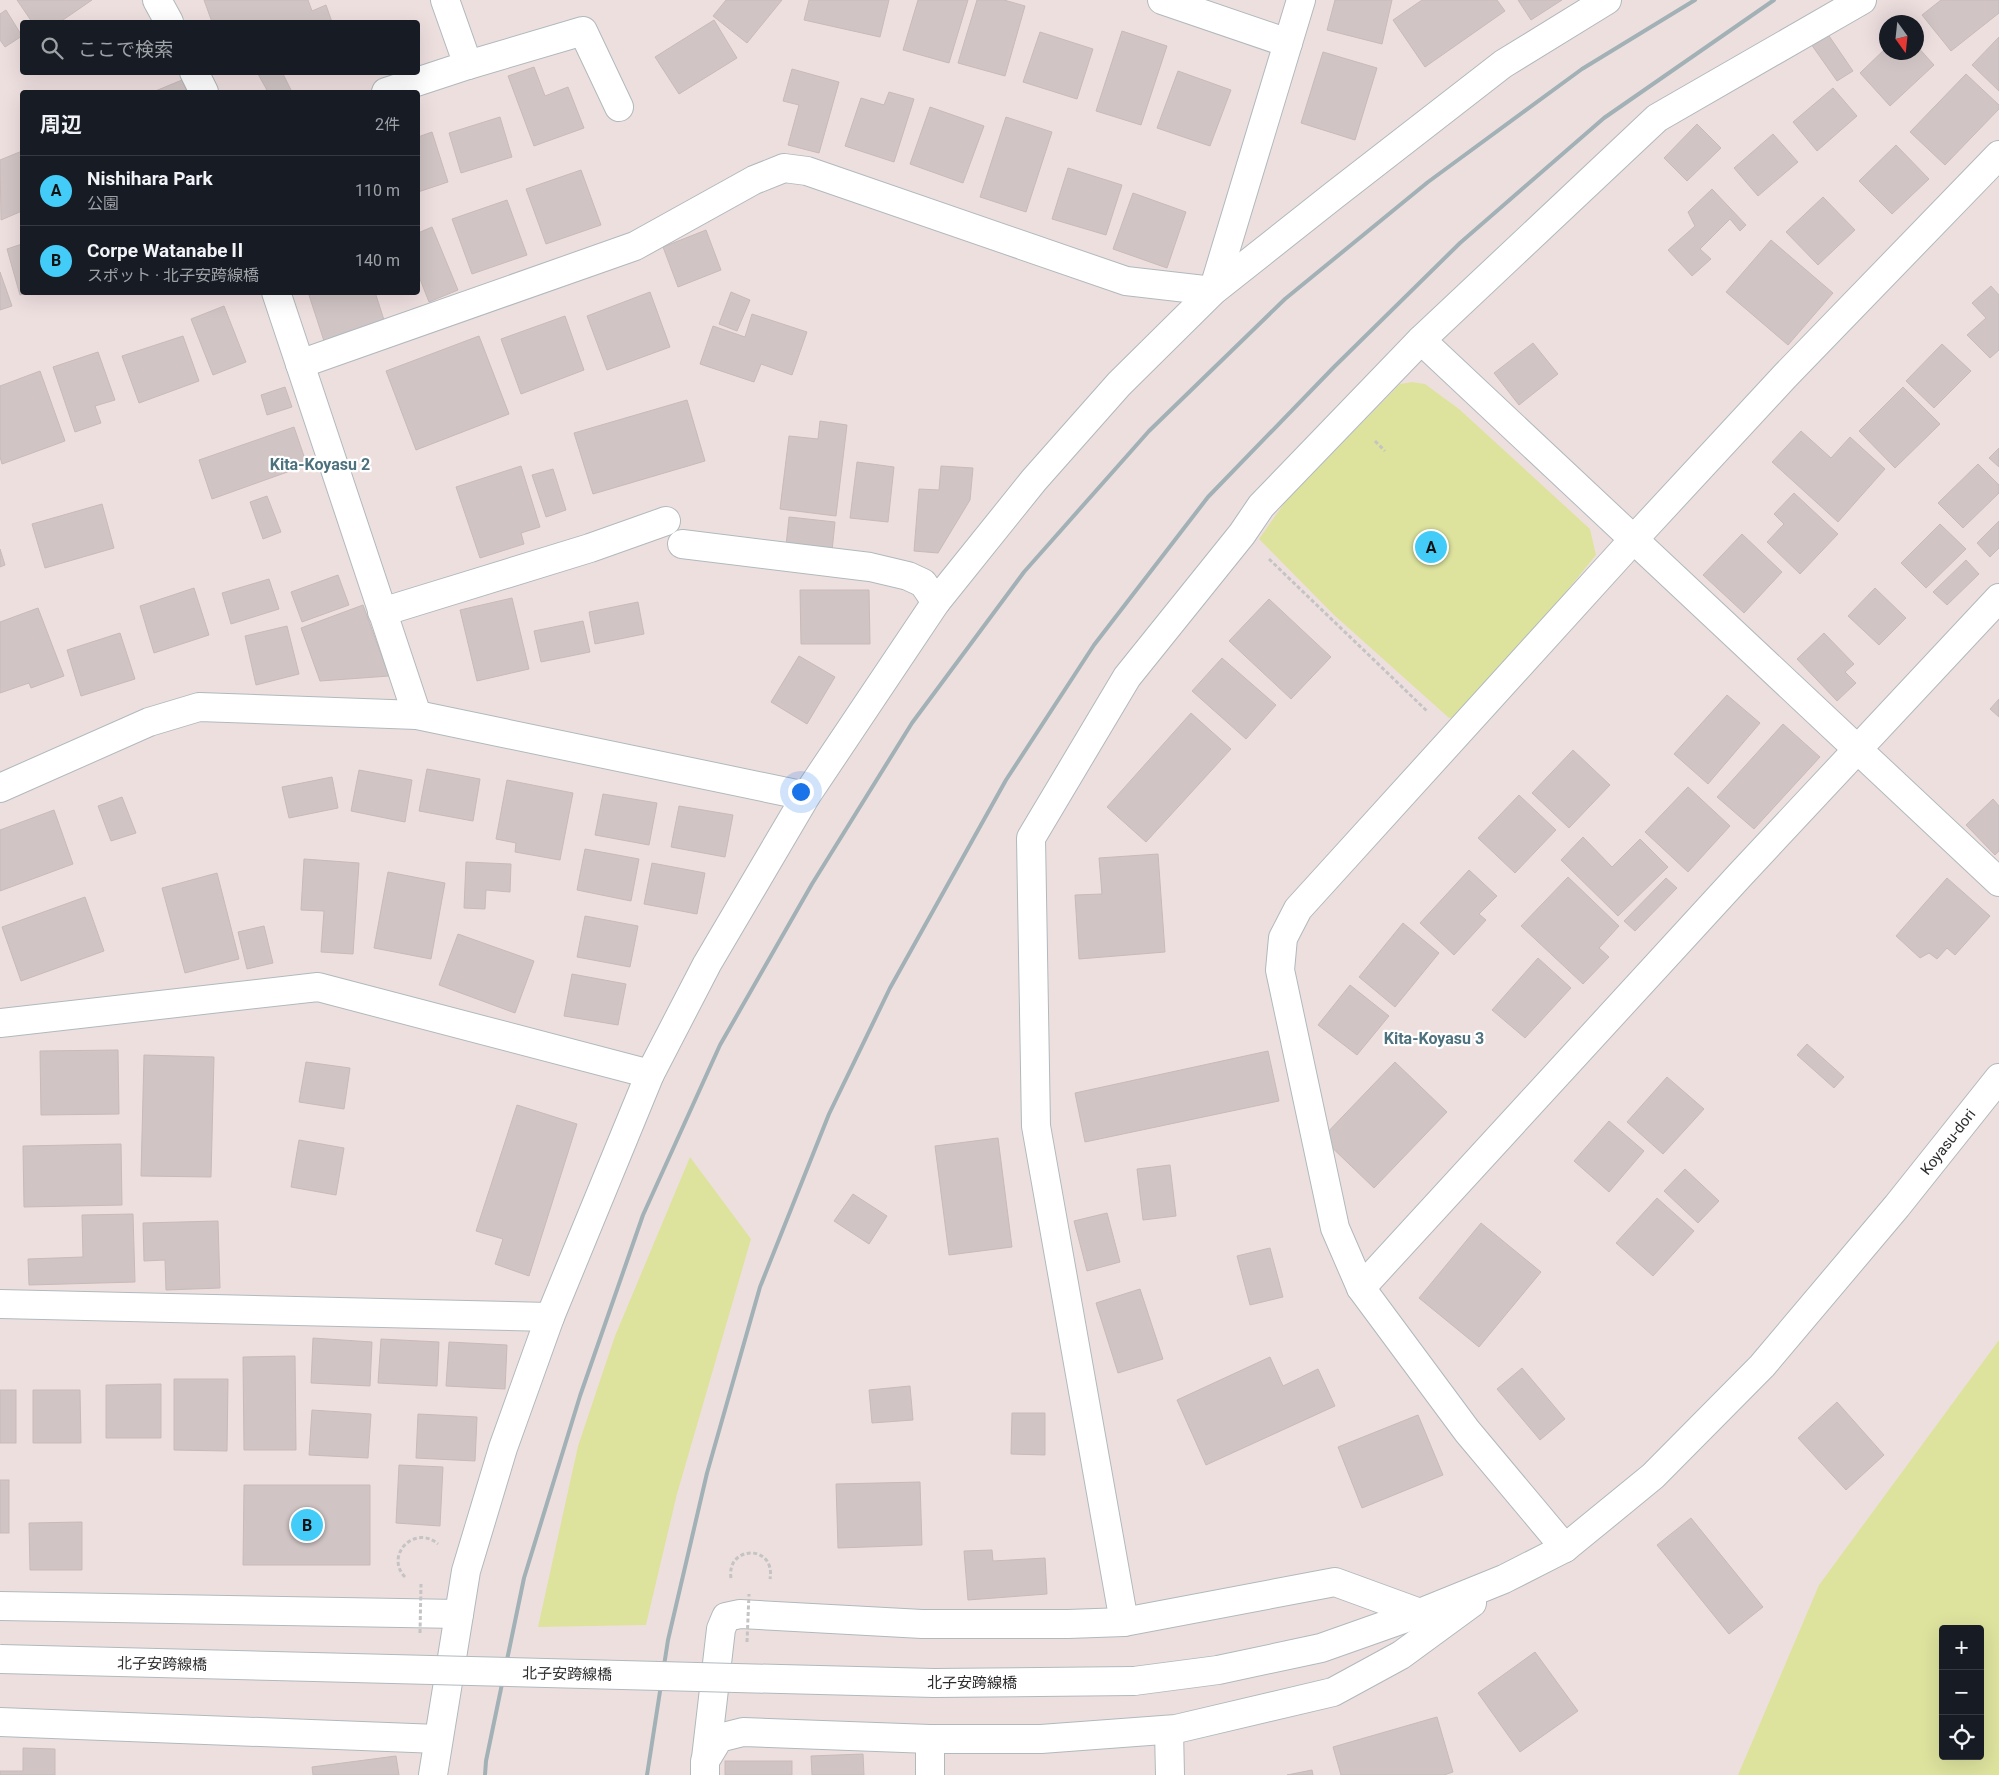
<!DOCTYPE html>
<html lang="ja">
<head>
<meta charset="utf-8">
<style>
	:root { --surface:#171b24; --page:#20242c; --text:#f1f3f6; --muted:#9ea1a6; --line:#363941; --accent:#43ccf7 }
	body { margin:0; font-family:Roboto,"Noto Sans JP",sans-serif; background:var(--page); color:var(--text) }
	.controls { position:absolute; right:15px; bottom:15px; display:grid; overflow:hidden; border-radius:5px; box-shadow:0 5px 20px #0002 }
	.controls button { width:45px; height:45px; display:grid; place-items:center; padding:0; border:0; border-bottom:1px solid var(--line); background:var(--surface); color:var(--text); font:25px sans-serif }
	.compass { position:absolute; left:1879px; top:15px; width:45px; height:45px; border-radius:50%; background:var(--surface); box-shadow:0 5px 20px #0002; rotate:165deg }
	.you { position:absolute; left:800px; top:791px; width:18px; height:18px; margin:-12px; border:4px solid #fff; border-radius:50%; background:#1a73e8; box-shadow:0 0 0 8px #1a73e833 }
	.badge { display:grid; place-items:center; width:32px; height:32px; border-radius:50%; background:var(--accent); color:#111; font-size:16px; font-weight:700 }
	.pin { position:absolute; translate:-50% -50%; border:2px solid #fff; box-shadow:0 1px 5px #0006 }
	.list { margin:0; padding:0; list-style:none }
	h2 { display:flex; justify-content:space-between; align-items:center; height:65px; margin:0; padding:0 20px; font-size:21px }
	h2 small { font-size:16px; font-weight:400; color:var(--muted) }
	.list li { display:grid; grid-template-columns:32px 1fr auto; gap:15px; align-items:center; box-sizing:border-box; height:70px; padding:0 20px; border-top:1px solid var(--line) }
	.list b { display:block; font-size:19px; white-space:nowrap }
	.list p { margin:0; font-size:16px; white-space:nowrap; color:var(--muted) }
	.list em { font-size:16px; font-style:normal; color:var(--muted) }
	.icon { flex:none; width:28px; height:28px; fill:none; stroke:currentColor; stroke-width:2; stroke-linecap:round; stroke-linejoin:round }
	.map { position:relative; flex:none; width:1999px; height:1775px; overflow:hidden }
	.search { position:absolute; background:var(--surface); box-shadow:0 5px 20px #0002; left:20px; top:20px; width:400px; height:55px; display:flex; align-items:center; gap:12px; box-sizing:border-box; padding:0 18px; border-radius:5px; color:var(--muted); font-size:19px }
	.panel { position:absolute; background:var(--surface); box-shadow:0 5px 20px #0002; left:20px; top:90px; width:400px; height:205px; border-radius:5px }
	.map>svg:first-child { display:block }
	.green { fill:#dde39d; fill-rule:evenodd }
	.building { fill:#d0c4c4; stroke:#c9bab9 }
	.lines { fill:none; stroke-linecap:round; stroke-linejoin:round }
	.minor-casing { stroke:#b0b9bd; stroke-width:30 }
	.path { stroke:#c4c4c4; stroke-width:3; stroke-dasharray:4 2.5; stroke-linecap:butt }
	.minor { stroke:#fff; stroke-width:28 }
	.rail { stroke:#a2b1b6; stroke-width:4 }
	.minor-bridge-casing { stroke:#b0b9bd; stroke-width:30; stroke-linecap:butt }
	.path-bridge { stroke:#c4c4c4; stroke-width:3; stroke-dasharray:4 2.5; stroke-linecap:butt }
	.minor-bridge { stroke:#fff; stroke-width:28 }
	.labels { text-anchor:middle; stroke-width:4.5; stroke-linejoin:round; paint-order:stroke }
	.street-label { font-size:15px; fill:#2d2d2d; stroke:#fff }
	.neighbourhood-label { font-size:16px; font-weight:bold; fill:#4d717d; stroke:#fff }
</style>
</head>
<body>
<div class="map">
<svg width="1999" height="1775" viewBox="0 0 1999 1775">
	<rect width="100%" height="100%" fill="#eedfdf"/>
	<g class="green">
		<path d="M1412 382 1425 384 1459 409 1590 529 1596 555 1465 716 1449 718 1334 615 1259 539 1285 502 1400 384Z"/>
		<path d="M690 1157 751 1239 677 1494 646 1625 538 1627 578 1446 615 1336Z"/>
		<path d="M1999 1340V1775H1738L1819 1585ZM1943 1629H1980V1756H1943Z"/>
	</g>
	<g class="building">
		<path d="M17 0H92L60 22H32Z"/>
		<path d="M204 0H308L312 11 326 5 332 22H212Z"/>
		<path d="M726 0H782L747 43 713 16Z"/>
		<path d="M809 0H889L880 37 804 20Z"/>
		<path d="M918 0H968L949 63 903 50Z"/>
		<path d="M977 0H1004L1025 6 1005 76 958 63Z"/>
		<path d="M1335 0H1392L1382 44 1327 30Z"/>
		<path d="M1422 0H1497L1505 11 1425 67 1393 20Z"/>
		<path d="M1518 0H1562L1531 20Z"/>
		<path d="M1941 0H1999V13L1951 51 1922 15Z"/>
		<path d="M6 10 22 36 5 47 0 40V14Z"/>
		<path d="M714 20 737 58 679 94 655 57Z"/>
		<path d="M1122 31 1167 46 1141 125 1096 111Z"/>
		<path d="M1040 32 1093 49 1077 99 1023 82Z"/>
		<path d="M1827 33 1853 71 1837 81 1811 44Z"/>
		<path d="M1999 37V91L1972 65Z"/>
		<path d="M1916 45 1934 65 1890 106 1860 73 1886 48V52H1916Z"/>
		<path d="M1323 52 1377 68 1355 140 1301 123Z"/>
		<path d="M534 67 545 96 568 87 584 128 534 146 508 76Z"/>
		<path d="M792 69 839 82 819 153 788 145 799 105 783 101Z"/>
		<path d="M1178 71 1231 90 1210 146 1157 128Z"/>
		<path d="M262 72H282L292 92H268L258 74Z"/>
		<path d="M1966 74 1999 105V109L1945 165 1910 132Z"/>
		<path d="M182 80 187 92H153Z"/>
		<path d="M1833 88 1857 116 1817 151 1793 122Z"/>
		<path d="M889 92 914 99 894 162 845 146 861 98 884 105Z"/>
		<path d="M930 107 984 126 963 183 910 164Z"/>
		<path d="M500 117 512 157 461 173 449 133Z"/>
		<path d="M1006 117 1052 132 1026 212 980 197Z"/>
		<path d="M1697 124 1721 148 1687 181 1664 158Z"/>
		<path d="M432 132 448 182 418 192V137Z"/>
		<path d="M1773 134 1798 162 1758 196 1734 168Z"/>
		<path d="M1896 145 1929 179 1892 214 1859 181Z"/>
		<path d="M22 151V211L1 220 0 160Z"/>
		<path d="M1068 168 1122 185 1106 235 1052 219Z"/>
		<path d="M581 170 601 225 546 244 526 189Z"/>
		<path d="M1712 189 1746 225 1740 231 1730 219 1700 249 1711 259 1692 276 1668 250 1695 226 1688 212Z"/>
		<path d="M1133 193 1186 212 1167 268 1113 249Z"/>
		<path d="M1823 197 1855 230 1818 265 1786 232Z"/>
		<path d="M507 200 527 255 472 274 452 219Z"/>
		<path d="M432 227 458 290 429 302 418 274V233Z"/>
		<path d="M706 230 721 270 678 287 663 247Z"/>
		<path d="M1771 240 1833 293 1788 345 1726 292Z"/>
		<path d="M22 244V292H30L20 295 7 249Z"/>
		<path d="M0 272 12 306 0 310Z"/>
		<path d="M1991 286 1999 295V350L1990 358 1967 335 1986 318 1972 303Z"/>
		<path d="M308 292H375L384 320 324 341Z"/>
		<path d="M650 292 670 347 607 370 587 316Z"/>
		<path d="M731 292 750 300 737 331 719 324Z"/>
		<path d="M224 306 246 362 213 375 191 319Z"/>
		<path d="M752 314 807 332 792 375 761 364 754 382 700 364 713 326 745 337Z"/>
		<path d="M565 316 584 370 521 394 501 339Z"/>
		<path d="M183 336 199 381 139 403 122 356Z"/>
		<path d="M479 336 509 414 416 450 386 371Z"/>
		<path d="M1533 343 1558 374 1519 405 1494 373Z"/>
		<path d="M1942 344 1971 371 1934 408 1906 381Z"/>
		<path d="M98 352 115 400 95 406 101 423 75 432 53 367Z"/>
		<path d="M40 371 65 441 2 464 0 457V386Z"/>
		<path d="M285 387 292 407 267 415 261 395Z"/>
		<path d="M1903 387 1940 424 1895 468 1859 431Z"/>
		<path d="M687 400 705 461 593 494 574 433Z"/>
		<path d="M820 421 847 425 836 516 780 509 789 436 818 439Z"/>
		<path d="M294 427 307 465 212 499 199 460Z"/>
		<path d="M1801 431 1831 458 1850 437 1885 469 1838 522 1772 462Z"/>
		<path d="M1999 448V467L1989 458Z"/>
		<path d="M857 462 894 467 888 522 850 518Z"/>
		<path d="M1978 464 1999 485V493L1963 528 1938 503Z"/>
		<path d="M521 466 540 527 521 533 524 544 480 558 456 487Z"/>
		<path d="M941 466 973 468 970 500 938 553 914 551 919 489 939 490Z"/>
		<path d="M553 469 566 510 546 517 532 475Z"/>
		<path d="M1794 493 1838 534 1800 574 1767 542 1784 524 1774 514Z"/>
		<path d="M267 496 281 532 263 539 250 502Z"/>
		<path d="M102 504 114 548 45 568 32 524Z"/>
		<path d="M789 517 835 522 832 551 786 546Z"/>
		<path d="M1999 521V548L1990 557 1977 543Z"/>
		<path d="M1940 524 1966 549 1926 588 1901 563Z"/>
		<path d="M1742 534 1782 572 1744 613 1703 575Z"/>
		<path d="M0 549 5 565 0 567Z"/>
		<path d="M1966 560 1979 574 1947 605 1933 592Z"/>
		<path d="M338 575 349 605 302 622 291 592Z"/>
		<path d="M269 579 279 609 231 624 222 593Z"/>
		<path d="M194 588 209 635 154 653 140 606Z"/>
		<path d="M1875 588 1906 618 1879 645 1848 616Z"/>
		<path d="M800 590H869L870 644H801Z"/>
		<path d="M512 598 529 669 477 681 460 610Z"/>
		<path d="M1269 599 1331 657 1291 699 1229 641Z"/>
		<path d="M638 602 644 634 595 644 589 612Z"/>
		<path d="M363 605 389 676 320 681 301 628Z"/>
		<path d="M38 608 64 676 31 688 29 683 0 693V622Z"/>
		<path d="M583 621 590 652 541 662 534 631Z"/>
		<path d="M287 626 299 674 256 685 245 636Z"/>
		<path d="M120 633 135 679 81 696 67 650Z"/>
		<path d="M1824 633 1854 664 1845 672 1856 683 1837 701 1797 659Z"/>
		<path d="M799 656 835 677 807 724 771 702Z"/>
		<path d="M1222 658 1276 705 1246 739 1192 691Z"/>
		<path d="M1727 695 1760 723 1708 784 1674 754Z"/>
		<path d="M1999 699V717L1990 709Z"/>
		<path d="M1191 713 1231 749 1146 842 1107 807Z"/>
		<path d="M1783 724 1820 757 1754 829 1717 797Z"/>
		<path d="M1573 750 1610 785 1569 828 1532 793Z"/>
		<path d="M427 769 480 779 473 821 419 811Z"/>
		<path d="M359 770 412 780 405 822 351 811Z"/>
		<path d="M332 777 338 808 289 818 282 787Z"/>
		<path d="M507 780 573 793 560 860 515 852 516 843 496 839Z"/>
		<path d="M1688 787 1730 826 1688 872 1645 832Z"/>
		<path d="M603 794 657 803 649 845 595 835Z"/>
		<path d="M1519 795 1556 830 1515 873 1478 838Z"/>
		<path d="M122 797 136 833 111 841 98 806Z"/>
		<path d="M1993 799 1999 806V851L1995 855 1966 825Z"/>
		<path d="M679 806 733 815 725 857 671 847Z"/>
		<path d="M54 810 73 864 0 891V830Z"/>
		<path d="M1583 837 1612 867 1640 839 1668 867 1618 916 1561 860Z"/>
		<path d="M585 849 639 859 631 901 577 890Z"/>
		<path d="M1158 854 1165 952 1079 959 1075 895 1102 894 1099 858Z"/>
		<path d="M304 859 359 863 353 954 321 952 324 911 301 910Z"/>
		<path d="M466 862 511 864 510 892 486 890 485 909 464 908Z"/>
		<path d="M652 863 705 873 697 914 644 904Z"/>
		<path d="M1469 870 1497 896 1479 914 1486 920 1454 955 1420 923Z"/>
		<path d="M388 872 445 883 431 959 374 948Z"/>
		<path d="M217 873 239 959 185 973 162 888Z"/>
		<path d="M1568 877 1619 926 1599 948 1609 957 1583 984 1521 926Z"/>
		<path d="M1666 878 1677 888 1635 931 1624 921Z"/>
		<path d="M1947 878 1990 916 1955 955 1947 948 1937 959 1929 953 1920 958 1896 936Z"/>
		<path d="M85 897 104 951 21 981 2 927Z"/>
		<path d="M585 916 638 926 630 967 577 957Z"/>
		<path d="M1403 923 1439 953 1395 1007 1359 977Z"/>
		<path d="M264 926 273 963 247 969 238 932Z"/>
		<path d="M458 934 534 961 515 1013 439 985Z"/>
		<path d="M1538 958 1571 988 1525 1038 1492 1010Z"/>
		<path d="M572 974 626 984 618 1025 564 1016Z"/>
		<path d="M1350 985 1389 1016 1357 1055 1318 1025Z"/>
		<path d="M1807 1044 1844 1077 1834 1088 1797 1055Z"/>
		<path d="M118 1050 119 1114 41 1115 40 1051Z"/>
		<path d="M1268 1051 1279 1101 1085 1142 1075 1093Z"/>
		<path d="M144 1055 214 1057 211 1177 141 1176Z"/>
		<path d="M306 1062 350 1068 344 1109 299 1102Z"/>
		<path d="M1395 1062 1447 1112 1374 1188 1322 1138Z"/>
		<path d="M1667 1077 1704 1109 1663 1154 1627 1122Z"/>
		<path d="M517 1105 577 1124 529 1276 495 1264 503 1239 476 1231Z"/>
		<path d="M1609 1121 1644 1151 1609 1192 1574 1161Z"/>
		<path d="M998 1138 1012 1247 949 1255 935 1146Z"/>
		<path d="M299 1140 344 1148 336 1195 291 1187Z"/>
		<path d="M121 1144 122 1205 24 1207 23 1146Z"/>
		<path d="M1170 1165 1176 1216 1143 1220 1137 1169Z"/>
		<path d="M1685 1169 1719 1201 1698 1223 1664 1191Z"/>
		<path d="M853 1194 887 1216 869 1244 834 1221Z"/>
		<path d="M1657 1198 1694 1231 1653 1276 1616 1243Z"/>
		<path d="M1107 1213 1120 1262 1087 1271 1074 1221Z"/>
		<path d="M133 1214 135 1282 29 1285 28 1259 83 1257 82 1215Z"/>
		<path d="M218 1221 220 1288 166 1290 165 1260 144 1261 143 1223Z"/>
		<path d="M1481 1223 1541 1272 1479 1347 1419 1298Z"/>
		<path d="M1270 1248 1283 1297 1250 1305 1237 1256Z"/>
		<path d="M1140 1289 1163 1359 1118 1373 1096 1303Z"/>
		<path d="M313 1338 372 1342 370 1386 311 1383Z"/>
		<path d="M381 1339 439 1342 437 1386 378 1383Z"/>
		<path d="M449 1342 507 1345 505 1389 446 1386Z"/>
		<path d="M295 1356 296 1450H244L243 1357Z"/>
		<path d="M1270 1357 1283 1386 1318 1369 1335 1406 1206 1465 1177 1400Z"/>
		<path d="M1522 1368 1565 1419 1540 1440 1497 1389Z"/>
		<path d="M174 1379H228L227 1451 174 1450Z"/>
		<path d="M161 1384V1438H106V1385Z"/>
		<path d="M910 1386 913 1420 872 1423 869 1390Z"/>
		<rect x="0" y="1390" width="16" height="53"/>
		<path d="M33 1390H80L81 1443H33Z"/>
		<path d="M1837 1402 1884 1455 1846 1490 1798 1438Z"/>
		<path d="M312 1410 371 1414 368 1458 309 1455Z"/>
		<path d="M1012 1413H1045V1455L1011 1454Z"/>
		<path d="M418 1414 477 1417 475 1461 416 1458Z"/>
		<path d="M1418 1415 1443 1475 1362 1508 1338 1447Z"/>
		<path d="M399 1465 443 1467 440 1526 396 1523Z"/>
		<rect x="0" y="1480" width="9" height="53"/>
		<path d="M920 1482 922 1545 838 1548 836 1484Z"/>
		<path d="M244 1485H370V1565H243Z"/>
		<path d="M1691 1518 1763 1607 1729 1634 1657 1545Z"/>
		<path d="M82 1522V1570H30L29 1523Z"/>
		<path d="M992 1550 993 1561 1045 1558 1047 1594 968 1600 964 1551Z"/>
		<path d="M1535 1652 1578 1711 1520 1752 1478 1693Z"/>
		<path d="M1437 1717 1453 1772 1444 1775H1341L1333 1747Z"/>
		<path d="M23 1748 55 1749V1775H0V1771H23Z"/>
		<path d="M863 1754 864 1775H812L811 1756Z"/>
		<path d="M396 1756 399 1775H313L312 1767Z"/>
		<rect x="725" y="1761" width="67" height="14"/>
		<path d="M1312 1770 1313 1775H1287Z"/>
	</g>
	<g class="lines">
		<defs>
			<g id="minor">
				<path d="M157 0 169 22"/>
				<path d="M1162 0 1288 43"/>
				<path d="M468 65 583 31 619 107"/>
				<path d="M194 72 204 92"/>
				<path d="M386 92 468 65 445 0"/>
				<path d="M276 292 417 715"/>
				<path d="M1421 340 1999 882"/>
				<path d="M300 364 635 246 754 180 784 168 807 171 1126 281 1213 291 1301 0"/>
				<path d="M682 544 870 567 908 576 923 583 936 602"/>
				<path d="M382 612 590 548 666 521"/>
				<path d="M0 788 149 722 199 707 417 715 806 796"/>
				<path d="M0 1023 318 987 650 1074"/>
				<path d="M1361 1288 1740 875 1999 598"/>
				<path d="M0 1304 550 1317"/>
				<path d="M1565 1548 1467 1431 1361 1288 1335 1228 1280 970 1283 938 1298 909 1634 539 1785 376 1999 155"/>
				<path d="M0 1606 459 1614"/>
				<path d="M1420 1613 1335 1582 1124 1622 1036 1126 1031 838 1127 677 1242 534 1261 506 1421 340 1657 118 1862 0"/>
				<path d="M1134 1681 1218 1670 1321 1648 1420 1613 1504 1579 1565 1548 1653 1476 1762 1366 1897 1206 1999 1078"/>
				<path d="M0 1722 438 1739"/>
				<path d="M1169 1730 1170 1775"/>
				<path d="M706 1758 721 1629 726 1617 740 1614 922 1624H1068L1124 1622"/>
				<path d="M433 1775 466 1571 503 1448 550 1317 650 1074 707 964 806 796 936 602 1034 480 1119 384 1213 291 1333 196 1503 64 1607 0"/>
				<path d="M705 1775V1761L719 1738 743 1732 930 1739H1041L1176 1729 1333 1692 1401 1655 1472 1603"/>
				<path d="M930 1775V1739"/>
			</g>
		</defs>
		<use href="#minor" class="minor-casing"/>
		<g class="path">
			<path d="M1375 441 1385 451"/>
			<path d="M1269 559 1428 712"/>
			<path d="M405 1577C384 1555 415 1524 438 1544"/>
			<path d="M731 1578C726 1545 776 1544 770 1579"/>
		</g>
		<use href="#minor" class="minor"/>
		<g class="rail">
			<path d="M485 1775 486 1761 524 1578 580 1396 643 1215 720 1045 812 884 912 723 1024 572 1149 431 1285 299 1428 182 1582 69 1695 0"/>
			<path d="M647 1775 668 1640 707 1473 760 1287 829 1114 890 988 1006 780 1094 645 1208 497 1334 367 1460 243 1604 118 1774 0"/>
		</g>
		<defs>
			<path id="minor-bridge" d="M0 1659 934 1683 1134 1681"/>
		</defs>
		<use href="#minor-bridge" class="minor-bridge-casing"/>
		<g class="path-bridge">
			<path d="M420 1633 421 1584"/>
			<path d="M747 1642 749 1594"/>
		</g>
		<use href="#minor-bridge" class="minor-bridge"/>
	</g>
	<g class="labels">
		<g class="street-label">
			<text transform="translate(1948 1142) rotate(-52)" y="5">Koyasu-dori</text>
			<text transform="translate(162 1664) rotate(1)" y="5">北子安跨線橋</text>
			<text transform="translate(567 1674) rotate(1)" y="5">北子安跨線橋</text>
			<text x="972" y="1688">北子安跨線橋</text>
		</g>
		<g class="neighbourhood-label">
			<text x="320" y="470">Kita-Koyasu 2</text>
			<text x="1434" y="1044">Kita-Koyasu 3</text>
		</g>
	</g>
</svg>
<div class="controls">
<button>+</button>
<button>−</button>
<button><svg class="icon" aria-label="locate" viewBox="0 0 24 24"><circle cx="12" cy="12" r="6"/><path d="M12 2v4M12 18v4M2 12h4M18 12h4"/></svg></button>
</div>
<svg class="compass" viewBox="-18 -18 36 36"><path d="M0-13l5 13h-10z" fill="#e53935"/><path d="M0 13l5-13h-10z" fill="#9ea1a6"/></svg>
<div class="you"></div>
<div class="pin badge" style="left:1431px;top:547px">A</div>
<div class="pin badge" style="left:307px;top:1525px">B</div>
<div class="search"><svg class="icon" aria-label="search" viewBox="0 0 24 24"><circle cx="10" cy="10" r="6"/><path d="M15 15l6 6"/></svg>ここで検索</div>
<section class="panel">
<h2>周辺<small>2件</small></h2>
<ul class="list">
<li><span class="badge">A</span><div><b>Nishihara Park</b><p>公園</p></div><em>110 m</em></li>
<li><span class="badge">B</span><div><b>Corpe WatanabeⅡ</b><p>スポット · 北子安跨線橋</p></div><em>140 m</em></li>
</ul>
</section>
</div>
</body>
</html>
